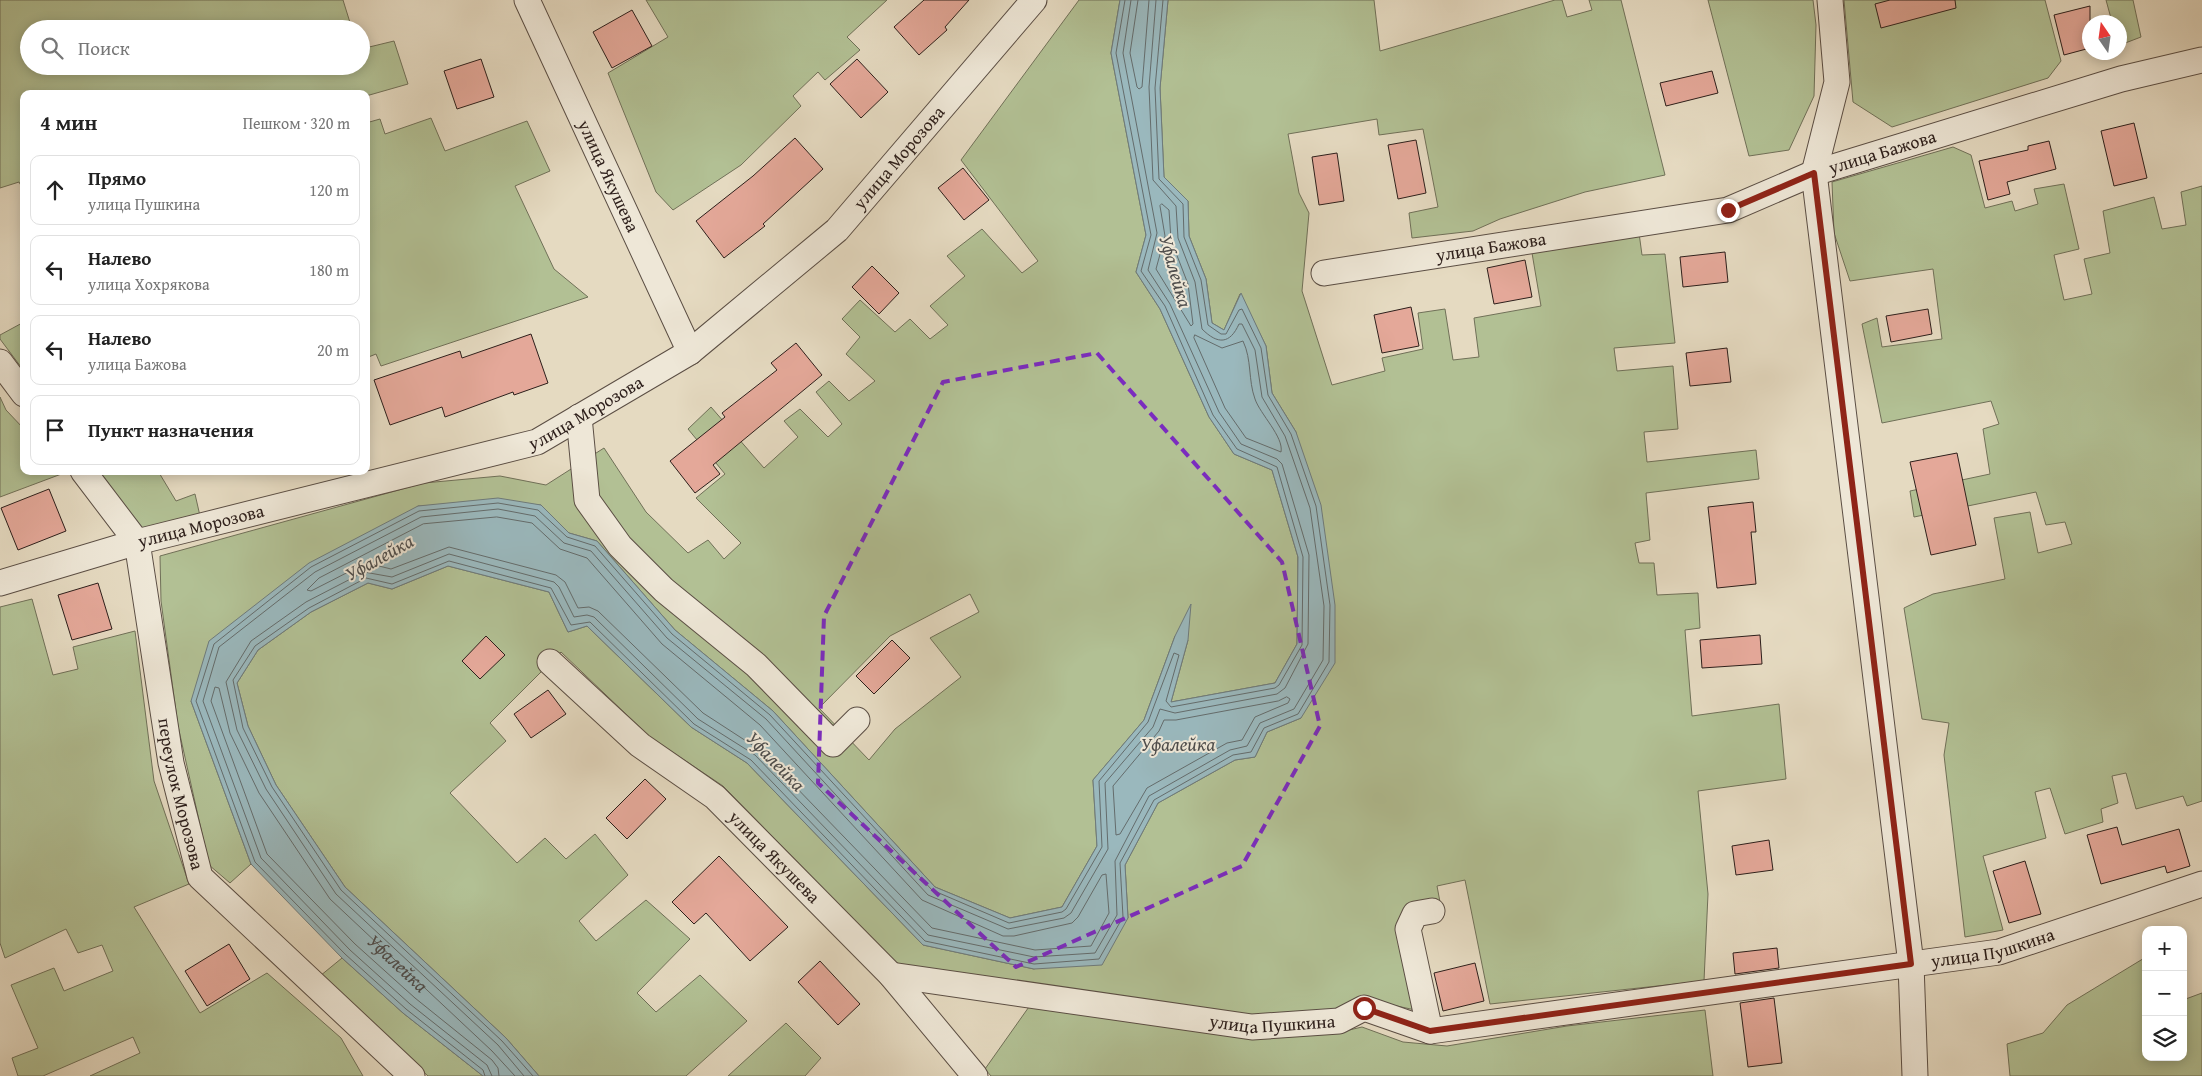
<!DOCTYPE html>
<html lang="ru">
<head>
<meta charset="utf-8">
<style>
	:root { --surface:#fff; --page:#f6f6f6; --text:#222; --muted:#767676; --line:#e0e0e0 }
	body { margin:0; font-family:"Gentium Book Plus",serif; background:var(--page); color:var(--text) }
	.controls { position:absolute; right:15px; bottom:15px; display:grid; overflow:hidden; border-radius:10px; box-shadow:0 2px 12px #0003 }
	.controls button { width:45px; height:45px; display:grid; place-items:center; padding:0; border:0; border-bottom:1px solid var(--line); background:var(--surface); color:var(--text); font:25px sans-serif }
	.compass { position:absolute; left:2082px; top:15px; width:45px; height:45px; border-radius:50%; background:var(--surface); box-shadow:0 2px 12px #0003; rotate:347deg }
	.stop { position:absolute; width:15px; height:15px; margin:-11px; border:4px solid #8f2418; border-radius:50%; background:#fff }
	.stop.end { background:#8f2418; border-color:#fff; box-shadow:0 1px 5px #0008 }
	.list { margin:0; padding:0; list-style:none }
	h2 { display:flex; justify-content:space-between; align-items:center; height:65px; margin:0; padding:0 20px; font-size:21px }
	h2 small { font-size:16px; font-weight:400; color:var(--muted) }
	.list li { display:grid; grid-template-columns:32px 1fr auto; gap:15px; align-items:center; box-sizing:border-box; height:70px; margin:0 10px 10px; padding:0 10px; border:1px solid var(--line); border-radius:10px }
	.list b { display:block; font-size:19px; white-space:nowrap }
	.list p { margin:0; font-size:16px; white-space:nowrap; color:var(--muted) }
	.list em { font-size:16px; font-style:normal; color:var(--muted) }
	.icon { flex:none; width:28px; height:28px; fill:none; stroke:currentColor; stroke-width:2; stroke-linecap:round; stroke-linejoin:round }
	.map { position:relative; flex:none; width:2202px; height:1076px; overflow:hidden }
	.search { position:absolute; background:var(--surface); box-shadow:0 2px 12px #0003; left:20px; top:20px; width:350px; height:55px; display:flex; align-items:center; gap:12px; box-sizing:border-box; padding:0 18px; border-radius:28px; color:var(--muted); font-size:19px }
	.panel { position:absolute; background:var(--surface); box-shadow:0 2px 12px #0003; left:20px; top:90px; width:350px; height:385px; border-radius:10px }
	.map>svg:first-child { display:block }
	.green { fill:#b2c094; stroke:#707058; fill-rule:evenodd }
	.water { fill:#9ab8bd; stroke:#6e7b7c }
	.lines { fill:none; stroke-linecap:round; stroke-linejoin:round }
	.shore { stroke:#646c6c; stroke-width:1 }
	.building { fill:#e4a899; stroke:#2d1f1b }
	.minor-casing { stroke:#5b4e44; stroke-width:27 }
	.minor { stroke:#eee7d7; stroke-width:25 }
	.route { stroke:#8f2418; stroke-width:6 }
	.marked { fill:none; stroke:#7b2cbf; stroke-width:4; stroke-dasharray:10 6; stroke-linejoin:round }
	.labels { text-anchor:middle; stroke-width:4; stroke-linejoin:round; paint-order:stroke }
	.street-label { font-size:18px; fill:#2d1f1b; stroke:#eee7d7 }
	.water-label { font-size:19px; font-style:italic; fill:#4e4d4c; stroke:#eee7d7 }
</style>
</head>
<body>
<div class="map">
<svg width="2202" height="1076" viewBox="0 0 2202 1076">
	<rect width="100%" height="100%" fill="#e5dac1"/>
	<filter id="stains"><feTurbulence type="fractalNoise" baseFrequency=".004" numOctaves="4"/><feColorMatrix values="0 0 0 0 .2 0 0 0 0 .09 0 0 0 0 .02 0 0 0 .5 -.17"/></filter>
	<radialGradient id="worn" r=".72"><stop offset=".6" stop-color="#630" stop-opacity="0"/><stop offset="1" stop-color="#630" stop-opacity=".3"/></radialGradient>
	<g class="green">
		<path d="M0 0H343L352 29H29V66H361V49L394 41 408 84 366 96V94H24V191L19 182 0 188Z"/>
		<path d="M646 0H887L847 37 860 50 825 80 818 72 793 96 801 106 741 165 673 210 656 192 608 73 668 37Z"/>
		<path d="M1079 0H1120L1111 53 1146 235 1136 272 1160 309 1209 417 1234 454 1272 470 1298 557 1297 644 1275 683 1171 702 1188 640 1175 636 1144 720 1093 780 1097 846 1062 907 1010 918 935 887 773 711 675 630 597 541 569 533 541 505 418 506 191 701 251 864 230 883 209 865 178 726 161 601 160 556 424 483 500 476 546 485 604 448 646 512 688 553 708 540 724 559 741 543 696 498 725 474 688 429 711 407 764 468 798 437 784 421 800 409 828 437 842 424 816 392 829 381 849 401 875 381 846 354 860 337 842 319 860 300 895 332 910 319 930 339 948 325 930 306 965 276 947 256 982 229 1022 273 1038 261 961 160ZM970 594 979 612 930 638 961 677 895 729 869 760 819 708 890 636Z"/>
		<path d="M1168 0H1374L1380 51 1555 0H1562L1567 17 1592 10 1589 0H1621L1665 175 1585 192 1500 219 1473 231 1412 238 1409 213 1438 207 1423 129 1379 135 1377 119 1288 134 1299 193 1309 213 1302 291 1332 385 1385 371 1382 358 1423 349 1418 313 1445 309 1453 360 1479 357 1474 318 1541 306 1532 253 1639 233 1642 255 1665 254 1675 343 1614 348 1617 371 1673 366 1678 429 1644 432 1647 462 1756 450 1759 479 1646 493 1650 540 1635 543 1639 563H1654L1657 595 1698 593 1700 628 1685 630 1692 716 1779 704 1786 779 1698 791 1708 894 1704 981 1490 1004 1465 880 1437 886 1443 918 1419 925 1438 1015 1365 999 1336 1011 1247 1017 1110 994 921 971 897 964 723 786 650 737 561 652 490 723 506 741 450 793 517 863 545 838 566 859 595 834 628 875 579 921 596 941 646 900 690 939 637 993 656 1012 700 975 747 1021 686 1076H539L506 1038 345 887 276 785 248 726 237 683 258 650 311 612 368 583 392 589 448 566 549 592 568 632 587 626 691 727 747 763 923 945 1034 969 1128 918 1125 865 1158 803 1235 760 1255 757 1267 732 1301 718 1296 432 1272 393 1266 346 1240 294 1224 330 1212 323 1206 279 1189 236 1188 201 1164 178 1160 88Z"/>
		<path d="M1708 0H1813L1816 25 1814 96 1789 150 1749 156Z"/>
		<path d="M1844 0H2045L2061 61 2048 78 1892 127 1853 102Z"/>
		<path d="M2106 0H2133L2141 37 2120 45V22H2112Z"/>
		<path d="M431 118 445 151 527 121 550 171 515 186 554 269 588 297 381 366 376 354 366 358V123L380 119 385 134Z"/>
		<path d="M1953 147 1971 155 1985 208 2012 201 2015 211 2038 204 2034 189 2064 184 2079 249 2054 255 2064 300 2092 294 2084 259 2110 253 2103 211 2154 197 2162 229 2186 225 2181 192 2202 186V801L2187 806 2183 796 2136 809 2126 773 2112 776 2118 803 2101 809 2103 822 2065 834 2050 788 2035 792 2046 838 1983 856 2003 930 1965 937 1944 755 1949 723 1922 719 1904 608 1933 594 2005 579 1994 518 2030 512 2038 553 2072 544 2065 522 2046 525 2036 492 1914 517 1910 491 1990 474 1983 429 1999 424 1991 401 1882 423 1862 324 1877 318 1882 347 1942 339 1933 269 1850 281 1834 233 1832 182Z"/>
		<path d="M24 322V371L0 339V335Z"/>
		<path d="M0 397 6 410 24 429V471L64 473 0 497Z"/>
		<path d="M99 471H158L176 501 195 494 200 516 144 531Z"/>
		<path d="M32 599 53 675 78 669 73 647 135 631 154 781 189 884 134 907 200 1013 267 973 341 1038 363 1076H90L140 1053 133 1037 43 1076H18L12 1058 38 1048 11 985 54 968 64 991 113 971 102 945 78 953 66 929 5 958 0 943V607Z"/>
		<path d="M2146 957V1057H2183V1000L2202 993V1076H2010L2007 1044 2043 1033 2067 1005Z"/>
		<path d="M342 958 403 1013 483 1076H428L320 976Z"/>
		<path d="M1031 1004 1219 1034H1332L1362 1027 1403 1042 1447 1046 1567 1026 1705 1010 1713 1076H991L985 1069Z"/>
		<path d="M786 1023 821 1058 805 1076H728Z"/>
	</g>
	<path class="water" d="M1120 0H1168L1160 88 1164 177 1188 201 1189 236 1206 279 1212 323 1224 330 1241 293 1266 346 1272 393 1296 432 1321 505 1335 605V663L1301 718 1267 732 1255 757 1235 760 1158 803 1125 865 1128 918 1102 965 1034 969 923 945 747 763 691 727 587 626 568 632 549 592 448 566 392 589 368 583 311 612 258 650 237 683 248 726 276 785 345 887 506 1038 539 1076H483L403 1013 342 958 251 864 191 701 209 641 309 563 418 506 498 498 541 505 569 533 597 541 675 630 773 711 935 887 1010 918 1062 907 1097 846 1093 780 1144 720 1175 636 1191 604 1188 640 1171 702 1275 683 1297 644 1298 557 1272 470 1234 454 1209 417 1160 309 1136 272 1146 235 1111 53Z"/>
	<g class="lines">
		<g class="shore">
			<path d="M1138 0 1130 53 1137 87 1139 89 1142 87 1149 0"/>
			<path d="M1162 204 1169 210 1171 240 1188 284 1193 324 1191 326 1156 269 1165 236 1160 206Z"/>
			<path d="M1195 335 1222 348 1243 341C1252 360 1248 380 1255 399 1260 414 1284 437 1281 452L1246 438 1225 408 1194 338Z"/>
			<path d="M497 517 532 523 560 549 587 558 662 644 760 725 922 900 1003 936H1014L1072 923 1078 917 1102 875 1106 874 1109 913 1091 946 1035 950 932 928 760 750 703 713 598 611 589 607 578 608 565 582 556 575 449 547 391 569 371 564 362 565 311 591 307 590 319 578 423 524Z"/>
			<path d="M1287 697 1290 699 1288 703 1255 717 1242 740 1227 743 1147 788 1120 834 1116 835 1113 786 1159 731 1164 720H1176L1278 701Z"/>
			<path d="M485 1076 483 1070 406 1009 345 954 255 862 196 701 214 644 311 567 419 511 498 503 538 510 567 537 595 546 672 634 770 715 932 890 1009 923 1062 912 1066 909 1102 847 1099 781 1148 722 1174 653 1179 655 1166 701 1171 707 1275 688 1279 685 1302 645 1303 557 1277 467 1237 449 1213 415 1165 306 1141 271 1151 235 1116 53 1125 0"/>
			<path d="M492 1076 487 1065 410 1004 350 950 261 858 203 701 219 647 315 572 421 517 498 509 535 516 564 543 591 551 667 638 766 719 928 895 1008 929 1064 918 1071 913 1108 849 1105 783 1153 727 1160 709 1175 713 1277 694 1285 688 1308 644 1309 555 1282 464 1277 459 1241 444 1219 412 1170 304 1148 270 1157 233 1123 53 1131 0"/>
			<path id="s1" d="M499 1076 498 1068 492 1060 415 998 355 944 267 854 211 701 215 687 219 688 230 733 259 793 330 899 492 1051 515 1076"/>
			<path d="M524 1076 498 1045 336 894 266 789 237 730 226 682 251 641 306 602 364 572 392 577 449 554 554 582 559 587 574 617 587 615 594 617 698 719 755 755 928 935 1034 957 1095 953 1117 915 1115 861 1149 796 1230 750 1247 746 1260 723 1294 709 1323 660 1324 606 1310 508 1285 436 1262 397 1255 350 1242 324H1239C1230 344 1218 345 1202 329L1195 282 1178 238 1176 206 1153 180 1149 87 1156 0"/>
			<path d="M533 1076 502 1041 341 890 272 787 243 728 233 680 255 646 309 608 366 578 392 584 449 561 551 588 571 625 590 622 694 724 751 760 925 941 1034 964 1099 959 1123 917 1120 863 1154 800 1233 755 1251 752 1264 728 1298 714 1329 662 1330 605 1316 506 1291 434 1268 395 1261 348 1242 309 1239 310 1226 334H1221L1208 325 1201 280 1184 237 1183 204 1159 179 1155 88 1163 0"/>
		</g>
	</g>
	<g class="building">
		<path d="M924 0H969L945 27 947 30 919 55 894 27Z"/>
		<path d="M1890 0H1955L1956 8 1881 28 1875 4Z"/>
		<path d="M2090 6V48L2064 55 2054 15Z"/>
		<path d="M632 10 652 46 612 68 593 32Z"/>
		<path d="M481 59 494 97 457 109 444 71Z"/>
		<path d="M857 59 888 92 861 118 830 84Z"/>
		<path d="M1712 71 1718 93 1666 106 1660 83Z"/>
		<path d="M2134 123 2147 178 2114 186 2101 131Z"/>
		<path d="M795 138 823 169 763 224 765 226 724 258 696 221 753 176Z"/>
		<path d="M1416 140 1426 193 1398 199 1388 145Z"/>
		<path d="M2049 141 2056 169 2007 182 2010 194 1988 200 1979 161 2028 150V146Z"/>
		<path d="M1337 153 1344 201 1319 205 1312 157Z"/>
		<path d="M963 168 989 200 964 220 938 188Z"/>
		<path d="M1725 252 1728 282 1683 287 1680 257Z"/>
		<path d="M1525 260 1532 297 1494 304 1487 268Z"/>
		<path d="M872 266 899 293 879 314 852 287Z"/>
		<path d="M1411 307 1419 346 1382 353 1374 315Z"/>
		<path d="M1928 309 1932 334 1891 342 1886 316Z"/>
		<path d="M531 334 548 383 514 395 513 392 445 417 442 407 390 425 374 380 460 351 462 358Z"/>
		<path d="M796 343 822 375 713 465 720 474 695 493 670 461 725 417 722 413 777 370 771 363Z"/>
		<path d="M1727 348 1731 382 1690 386 1686 353Z"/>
		<path d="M1957 453 1976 545 1931 555 1910 462Z"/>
		<path d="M49 489 66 531 18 550 1 508Z"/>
		<path d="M1753 502 1756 532H1751L1756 584 1717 588 1708 507Z"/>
		<path d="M98 583 112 629 72 640 58 595Z"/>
		<path d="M1760 635 1762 664 1702 668 1700 640Z"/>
		<path d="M486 636 505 655 480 679 462 661Z"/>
		<path d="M892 640 910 658 874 694 856 676Z"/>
		<path d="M548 690 566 714 531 738 514 714Z"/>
		<path d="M645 779 666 799 627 839 606 818Z"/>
		<path d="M2117 827 2122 845 2179 829 2190 866 2167 873 2165 866 2101 884 2087 835Z"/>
		<path d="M1769 840 1773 870 1736 875 1732 846Z"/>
		<path d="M719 856 788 927 750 961 706 913 694 924 672 902Z"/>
		<path d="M2025 861 2041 914 2009 923 1993 871Z"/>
		<path d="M229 944 250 979 207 1006 185 971Z"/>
		<path d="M1777 948 1779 968 1735 974 1733 953Z"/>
		<path d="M820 961 860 1004 838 1025 798 982Z"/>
		<path d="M1475 963 1484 1001 1443 1011 1434 973Z"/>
		<path d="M1774 998 1782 1063 1748 1067 1740 1003Z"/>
	</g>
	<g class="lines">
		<defs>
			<g id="minor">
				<path id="s2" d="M527 0 690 352"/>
				<path d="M1830 0 1837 82 1814 173 1911 964 1915 1076"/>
				<path id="s3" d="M1324 273 1728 210 1814 173 2121 79 2202 60"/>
				<path d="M0 362 24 394"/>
				<path d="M579 417 587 500 620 546 664 590 756 665 833 744 857 720"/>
				<path id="s4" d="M83 471 137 542 171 763 200 877 412 1076"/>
				<path id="s5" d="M0 583 137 542 537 442 690 352 837 230 1034 0"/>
				<path id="s6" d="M550 662 640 745 715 797 891 975 975 1076"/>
				<path id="s7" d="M891 975 1252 1027 1339 1021 1364 1008 1430 1031 1999 952 2202 884"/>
				<path d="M1430 1031 1408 929 1415 914 1432 911"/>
			</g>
		</defs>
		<use href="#minor" class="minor-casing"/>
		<use href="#minor" class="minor"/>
	</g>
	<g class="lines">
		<path class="route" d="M1364 1008 1430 1031 1911 964 1814 173 1728 210"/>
	</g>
	<path class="marked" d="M1097 353 1282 562 1320 726 1242 866 1016 967 818 783 824 616 943 382Z"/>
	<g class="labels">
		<g class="street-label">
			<text dy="6" stroke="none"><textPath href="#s3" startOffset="574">улица Бажова</textPath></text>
			<text dy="6" stroke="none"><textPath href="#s5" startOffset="1019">улица Морозова</textPath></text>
			<text dy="6" stroke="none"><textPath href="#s2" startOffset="194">улица Якушева</textPath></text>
			<text dy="6" stroke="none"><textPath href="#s3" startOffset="169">улица Бажова</textPath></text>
			<text dy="6" stroke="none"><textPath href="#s5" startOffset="612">улица Морозова</textPath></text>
			<text dy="6" stroke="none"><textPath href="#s5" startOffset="209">улица Морозова</textPath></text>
			<text dy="6" stroke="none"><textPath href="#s4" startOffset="345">переулок Морозова</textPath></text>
			<text dy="6" stroke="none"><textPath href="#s6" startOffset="298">улица Якушева</textPath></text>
			<text dy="6" stroke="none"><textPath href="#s7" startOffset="1119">улица Пушкина</textPath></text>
			<text dy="6" stroke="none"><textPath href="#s7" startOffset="385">улица Пушкина</textPath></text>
		</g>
		<g class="water-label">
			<text transform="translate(1176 271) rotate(74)" y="7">Уфалейка</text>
			<text transform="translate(379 557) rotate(-29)" y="7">Уфалейка</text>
			<text x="1178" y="751">Уфалейка</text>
			<text transform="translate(776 761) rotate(46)" y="7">Уфалейка</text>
			<text dy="7" stroke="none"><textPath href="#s1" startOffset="839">Уфалейка</textPath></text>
		</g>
	</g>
	<rect width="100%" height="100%" filter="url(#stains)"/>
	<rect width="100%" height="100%" fill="url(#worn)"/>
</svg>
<div class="controls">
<button>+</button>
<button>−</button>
<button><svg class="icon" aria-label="layers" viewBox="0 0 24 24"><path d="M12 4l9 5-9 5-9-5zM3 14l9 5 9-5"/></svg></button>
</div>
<svg class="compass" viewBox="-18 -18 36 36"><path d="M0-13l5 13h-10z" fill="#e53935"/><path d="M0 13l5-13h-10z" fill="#767676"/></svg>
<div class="stop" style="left:1364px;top:1008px"></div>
<div class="stop end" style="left:1728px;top:210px"></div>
<div class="search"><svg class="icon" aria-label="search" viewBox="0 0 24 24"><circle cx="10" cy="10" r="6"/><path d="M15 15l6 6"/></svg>Поиск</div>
<section class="panel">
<h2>4 мин<small>Пешком · 320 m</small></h2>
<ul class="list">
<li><svg class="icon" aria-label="ahead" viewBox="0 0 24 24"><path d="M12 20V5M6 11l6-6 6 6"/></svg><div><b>Прямо</b><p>улица Пушкина</p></div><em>120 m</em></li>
<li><svg class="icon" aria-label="left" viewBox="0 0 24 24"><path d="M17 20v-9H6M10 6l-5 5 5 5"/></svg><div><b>Налево</b><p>улица Хохрякова</p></div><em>180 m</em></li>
<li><svg class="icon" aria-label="left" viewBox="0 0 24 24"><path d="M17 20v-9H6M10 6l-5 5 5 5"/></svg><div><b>Налево</b><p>улица Бажова</p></div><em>20 m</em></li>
<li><svg class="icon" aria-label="arrive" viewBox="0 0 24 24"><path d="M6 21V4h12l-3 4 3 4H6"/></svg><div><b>Пункт назначения</b></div></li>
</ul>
</section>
</div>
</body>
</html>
